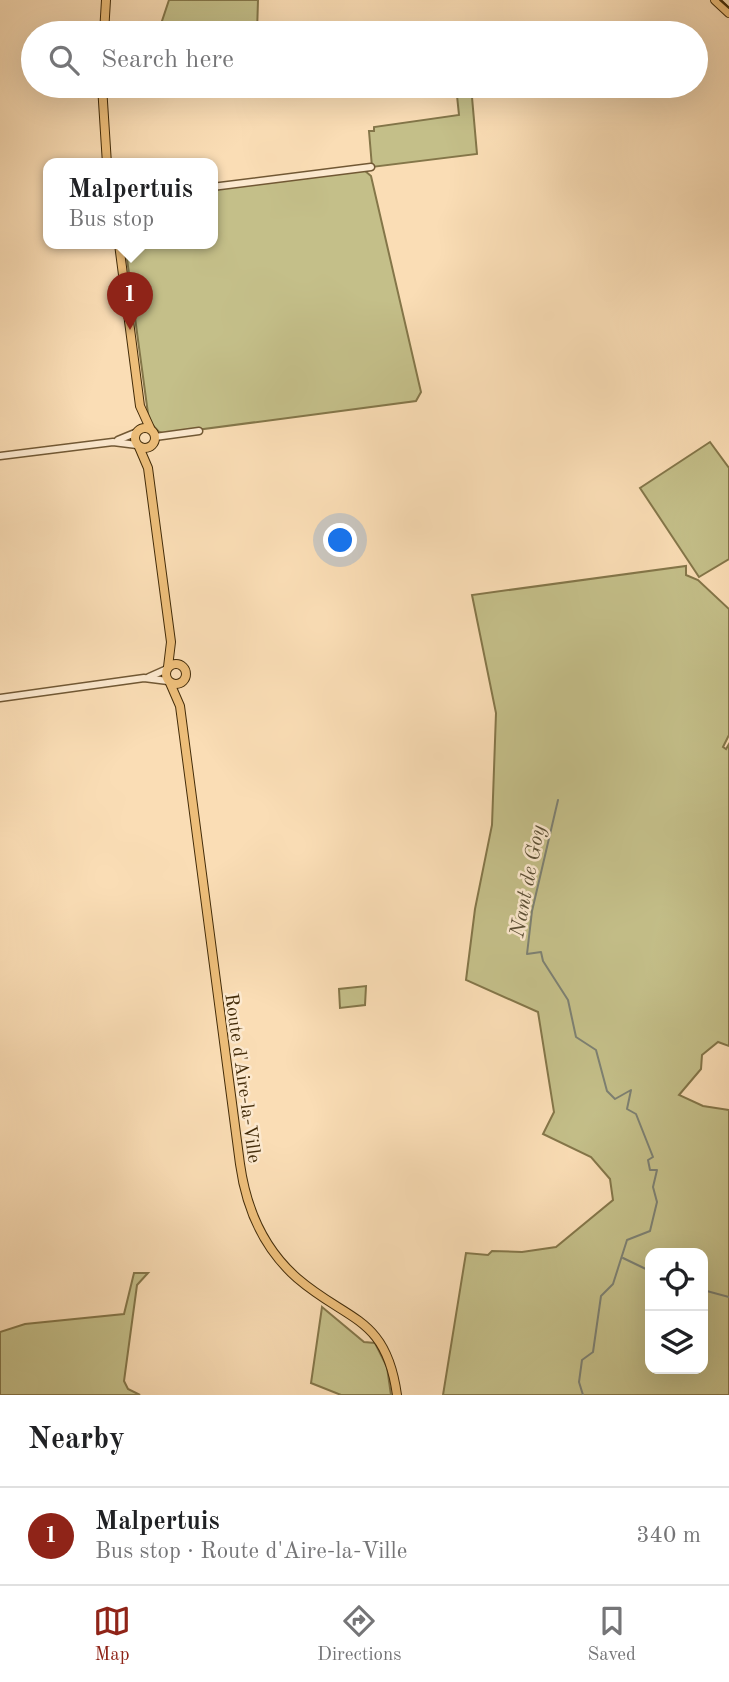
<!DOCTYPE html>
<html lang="en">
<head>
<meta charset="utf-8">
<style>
	:root { --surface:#fff; --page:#f6f6f6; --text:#202124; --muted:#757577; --line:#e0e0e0; --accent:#8f2418 }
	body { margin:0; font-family:"Old Standard TT",serif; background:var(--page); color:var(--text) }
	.controls { position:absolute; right:21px; bottom:21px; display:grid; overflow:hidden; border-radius:14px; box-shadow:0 7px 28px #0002 }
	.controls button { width:63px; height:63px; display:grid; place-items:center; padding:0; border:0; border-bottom:2px solid var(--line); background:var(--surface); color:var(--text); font:35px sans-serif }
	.you { position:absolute; left:341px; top:541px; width:24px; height:24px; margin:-18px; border:5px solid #fff; border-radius:50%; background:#1a73e8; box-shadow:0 0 0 10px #1a73e833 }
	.badge { display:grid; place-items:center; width:46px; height:46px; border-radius:50%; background:var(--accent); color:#fff; font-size:23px; font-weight:700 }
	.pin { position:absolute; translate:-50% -58px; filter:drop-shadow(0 2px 4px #0008) }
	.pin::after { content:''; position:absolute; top:37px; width:24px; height:21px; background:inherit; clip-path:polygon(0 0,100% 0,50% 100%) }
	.popup { position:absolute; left:43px; top:158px; width:175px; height:91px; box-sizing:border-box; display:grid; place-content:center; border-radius:14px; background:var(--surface); filter:drop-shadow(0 2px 5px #0005); font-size:23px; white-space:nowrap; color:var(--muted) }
	.popup b { font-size:26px; color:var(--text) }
	.popup::after { content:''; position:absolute; left:50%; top:100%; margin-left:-14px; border:14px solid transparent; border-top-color:var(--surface) }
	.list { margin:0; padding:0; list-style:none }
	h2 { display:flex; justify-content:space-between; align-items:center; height:91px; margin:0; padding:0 28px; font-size:30px }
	h2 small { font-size:23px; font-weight:400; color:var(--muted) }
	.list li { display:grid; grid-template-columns:46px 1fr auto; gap:21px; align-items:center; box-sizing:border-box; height:98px; padding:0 28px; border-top:2px solid var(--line) }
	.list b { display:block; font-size:26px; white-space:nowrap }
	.list p { margin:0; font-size:23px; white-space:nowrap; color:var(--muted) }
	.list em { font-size:23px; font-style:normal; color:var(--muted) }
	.icon { flex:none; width:38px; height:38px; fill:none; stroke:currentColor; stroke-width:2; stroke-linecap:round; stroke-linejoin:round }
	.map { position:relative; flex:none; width:729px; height:1395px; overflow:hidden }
	.search { position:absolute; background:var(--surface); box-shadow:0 7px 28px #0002; left:21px; right:21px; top:21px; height:77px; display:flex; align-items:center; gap:18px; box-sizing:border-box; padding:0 24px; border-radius:38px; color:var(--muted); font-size:26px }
	.sheet { height:189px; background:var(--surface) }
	nav { display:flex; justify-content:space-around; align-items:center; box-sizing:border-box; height:98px; border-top:2px solid var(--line); background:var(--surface); font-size:19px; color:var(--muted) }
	nav a { display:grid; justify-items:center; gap:4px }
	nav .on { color:var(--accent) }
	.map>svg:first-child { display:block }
	.green { fill:#c4bf89; stroke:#847649; stroke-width:2; fill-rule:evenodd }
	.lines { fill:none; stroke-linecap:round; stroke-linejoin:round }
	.stream { stroke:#7d8173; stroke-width:2 }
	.minor-casing { stroke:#715834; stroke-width:9 }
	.major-casing { stroke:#432c09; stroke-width:10 }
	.minor { stroke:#fce9cf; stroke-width:6 }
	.major { stroke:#edbe7a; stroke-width:8 }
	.tram { stroke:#432c09; stroke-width:2 }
	.labels { text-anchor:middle; stroke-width:5; stroke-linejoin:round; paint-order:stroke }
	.street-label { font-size:19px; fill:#432c09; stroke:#fce9cf }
	.water-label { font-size:21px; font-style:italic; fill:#5b4f35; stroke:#fce9cf }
</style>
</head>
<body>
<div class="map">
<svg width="729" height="1395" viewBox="0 0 729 1395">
	<rect width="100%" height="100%" fill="#faddb5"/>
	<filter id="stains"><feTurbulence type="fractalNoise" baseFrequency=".00286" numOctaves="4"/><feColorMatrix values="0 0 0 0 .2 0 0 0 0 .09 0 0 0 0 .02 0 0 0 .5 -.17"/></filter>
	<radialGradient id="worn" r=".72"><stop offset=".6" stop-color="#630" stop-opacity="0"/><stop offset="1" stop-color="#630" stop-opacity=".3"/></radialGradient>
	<g class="green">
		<path d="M169 0H258L257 33H158Z"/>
		<path d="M456 86H471L477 154 372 167 369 131H374V127L459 115Z"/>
		<path d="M364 170 371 176 421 392 416 401 166 434 159 432 149 421 125 244H212V189Z"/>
		<path d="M710 442 729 468V559L699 577 640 488Z"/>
		<path d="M686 566V575L698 580 729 609V735L723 747 726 749 729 744V1046L718 1042 702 1055 701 1069 679 1095 703 1106 729 1110V1395H443L466 1253 488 1255 492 1251 522 1252 556 1247 613 1200 610 1179 591 1157 543 1134 554 1112 538 1012 466 980 475 909 492 825 496 713 472 595ZM650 1253H703V1369H650Z"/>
		<path d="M366 986 365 1005 340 1008 339 989Z"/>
		<path d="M134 1273H148L137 1285 124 1381 128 1389 140 1395H0V1332L25 1324 124 1314Z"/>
		<path d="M322 1307 364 1342 375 1343 387 1367 391 1395H341L311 1383Z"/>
	</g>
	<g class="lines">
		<g class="stream">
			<path d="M558 800 532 911 527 954 541 952 543 961 568 1000 576 1037 596 1050 607 1091 615 1099 631 1090 627 1109 636 1114 653 1157 648 1160 650 1170H657L653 1187 657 1202 650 1231 627 1240 613 1284 601 1296 593 1352 582 1360 579 1382 583 1395"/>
			<path d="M623 1258 650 1271"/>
			<path d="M703 1290 729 1297"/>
		</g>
		<defs>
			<g id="minor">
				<path d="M212 187 371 167"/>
				<path d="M155 437 199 431"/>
				<path d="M118 440 135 433"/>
				<path d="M0 456 113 442 137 445"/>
				<path d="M149 677 167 669"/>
				<path d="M0 698 144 678 168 681"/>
			</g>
			<g id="major">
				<path d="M715 0 729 13"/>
				<path d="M104 33 106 0"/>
				<path d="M102 86 107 164"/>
				<path d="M119 244 140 406 150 428"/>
				<circle cx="145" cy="438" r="10"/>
				<path d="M139 447 148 468 171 642 168 667"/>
				<circle cx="176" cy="674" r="10"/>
				<path d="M170 683 180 706 240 1164C246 1207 263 1248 297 1278 348 1322 386 1316 397 1395"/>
			</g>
		</defs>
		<use href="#minor" class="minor-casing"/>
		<use href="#major" class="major-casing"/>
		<use href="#minor" class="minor"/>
		<use href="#major" class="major"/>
		<path class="tram" d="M720 0 729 8"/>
	</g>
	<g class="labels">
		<g class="street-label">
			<text transform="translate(244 1078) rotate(82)" y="7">Route d'Aire-la-Ville</text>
		</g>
		<g class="water-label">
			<text transform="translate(527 881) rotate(-79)" y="7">Nant de Goy</text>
		</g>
	</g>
	<rect width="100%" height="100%" filter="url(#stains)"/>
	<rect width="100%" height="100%" fill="url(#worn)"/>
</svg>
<div class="controls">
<button><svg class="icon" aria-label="locate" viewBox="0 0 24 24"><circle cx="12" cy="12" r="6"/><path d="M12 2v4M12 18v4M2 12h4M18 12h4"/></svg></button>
<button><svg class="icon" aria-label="layers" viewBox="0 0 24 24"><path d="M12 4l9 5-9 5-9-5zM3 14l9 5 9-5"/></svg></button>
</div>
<div class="you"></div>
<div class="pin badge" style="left:130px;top:330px">1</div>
<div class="popup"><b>Malpertuis</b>Bus stop</div>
<div class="search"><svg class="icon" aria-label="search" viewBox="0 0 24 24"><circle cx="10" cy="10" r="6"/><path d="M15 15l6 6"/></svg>Search here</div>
</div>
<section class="sheet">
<h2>Nearby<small></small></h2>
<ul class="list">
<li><span class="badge">1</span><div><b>Malpertuis</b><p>Bus stop · Route d'Aire-la-Ville</p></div><em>340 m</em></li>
</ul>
</section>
<nav>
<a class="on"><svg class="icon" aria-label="map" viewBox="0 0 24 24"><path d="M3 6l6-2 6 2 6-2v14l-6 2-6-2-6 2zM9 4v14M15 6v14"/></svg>Map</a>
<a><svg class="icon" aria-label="directions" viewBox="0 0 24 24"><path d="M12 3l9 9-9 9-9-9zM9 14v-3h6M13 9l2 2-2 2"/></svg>Directions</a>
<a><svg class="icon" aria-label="saved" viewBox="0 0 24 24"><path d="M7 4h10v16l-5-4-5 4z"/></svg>Saved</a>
</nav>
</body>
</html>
